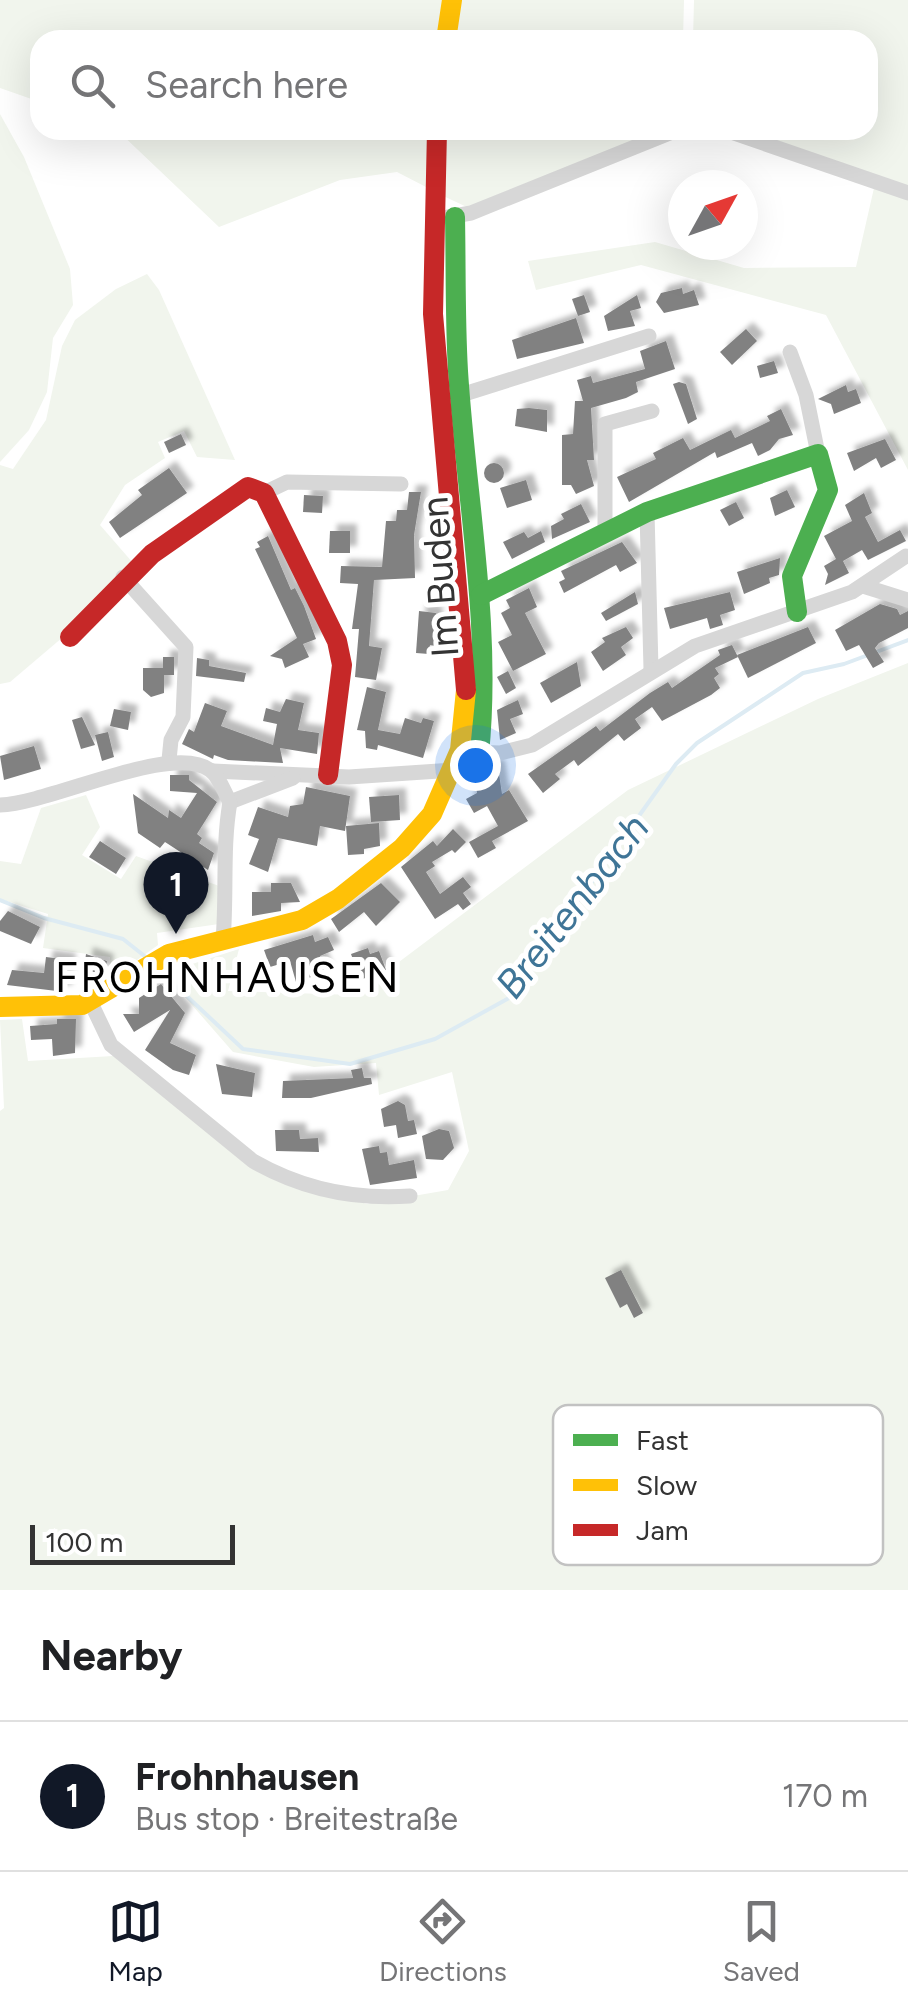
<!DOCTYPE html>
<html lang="en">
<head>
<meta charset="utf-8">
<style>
	:root { --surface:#fff; --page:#f2f2f2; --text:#202124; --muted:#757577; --line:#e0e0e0; --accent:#111827 }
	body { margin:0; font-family:Figtree,sans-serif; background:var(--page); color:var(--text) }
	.compass { position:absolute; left:668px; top:170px; width:90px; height:90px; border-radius:50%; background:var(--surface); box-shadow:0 10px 40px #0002; rotate:50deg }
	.scale { position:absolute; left:30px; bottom:25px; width:205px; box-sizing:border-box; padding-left:10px; border:5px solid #333; border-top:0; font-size:28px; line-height:35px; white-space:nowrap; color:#333; -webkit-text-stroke:8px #fff; paint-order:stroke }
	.you { position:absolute; left:475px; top:765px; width:35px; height:35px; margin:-25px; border:8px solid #fff; border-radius:50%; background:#1a73e8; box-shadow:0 0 0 15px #1a73e833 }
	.badge { display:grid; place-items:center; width:65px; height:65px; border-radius:50%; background:var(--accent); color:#fff; font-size:32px; font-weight:700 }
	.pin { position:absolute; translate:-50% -82px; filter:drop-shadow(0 2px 5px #0008) }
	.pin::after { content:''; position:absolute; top:52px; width:35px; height:30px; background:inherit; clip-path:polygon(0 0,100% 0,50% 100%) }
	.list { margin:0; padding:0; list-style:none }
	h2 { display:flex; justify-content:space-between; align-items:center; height:130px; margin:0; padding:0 40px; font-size:42px }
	h2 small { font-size:32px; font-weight:400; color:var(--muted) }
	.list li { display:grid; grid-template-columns:65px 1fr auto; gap:30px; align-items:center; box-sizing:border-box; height:150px; padding:0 40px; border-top:2px solid var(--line) }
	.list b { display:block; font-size:38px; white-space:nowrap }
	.list p { margin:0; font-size:32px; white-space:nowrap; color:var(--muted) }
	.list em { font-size:32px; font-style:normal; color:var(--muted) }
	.icon { flex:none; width:55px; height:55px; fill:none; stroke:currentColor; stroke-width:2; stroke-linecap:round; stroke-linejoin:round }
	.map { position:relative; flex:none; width:908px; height:1590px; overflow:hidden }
	.search { position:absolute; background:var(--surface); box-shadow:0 10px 40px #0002; left:30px; right:30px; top:30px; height:110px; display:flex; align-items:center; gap:25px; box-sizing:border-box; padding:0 35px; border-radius:30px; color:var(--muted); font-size:38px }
	.sheet { height:280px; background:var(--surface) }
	nav { display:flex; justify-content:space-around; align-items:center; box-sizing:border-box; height:140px; border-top:2px solid var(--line); background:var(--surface); font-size:28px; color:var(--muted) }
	nav a { display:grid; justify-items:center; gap:5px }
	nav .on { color:var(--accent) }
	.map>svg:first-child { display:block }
	.green { fill:#f1f5ed }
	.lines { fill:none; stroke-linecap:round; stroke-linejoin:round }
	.stream { stroke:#ddebf3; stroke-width:4 }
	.building { fill:#818181; filter:url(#shadow) }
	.street { stroke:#d7d7d7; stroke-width:15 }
	.fast { stroke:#4caf50; stroke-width:20 }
	.slow { stroke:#ffc107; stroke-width:20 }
	.jam { stroke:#c62828; stroke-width:20 }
	.labels { text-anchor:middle; stroke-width:10; stroke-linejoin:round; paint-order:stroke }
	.street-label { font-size:38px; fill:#333; stroke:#fff }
	.water-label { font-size:40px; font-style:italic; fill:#3f7597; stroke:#fff }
	.quarter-label { font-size:42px; letter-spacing:2.5px; fill:#000; stroke:#fff }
	.key { fill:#fff; stroke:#c2c2c2; stroke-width:2.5 }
	.key-label { font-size:28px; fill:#333 }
</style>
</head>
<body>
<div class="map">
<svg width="908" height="1590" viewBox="0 0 908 1590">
	<defs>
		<filter id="shadow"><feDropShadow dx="7" dy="-7" stdDeviation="2.5" flood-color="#0004"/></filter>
	</defs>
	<rect width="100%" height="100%" fill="#fff"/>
	<g class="green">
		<path d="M0 0H447L442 40H40V102L0 88Z"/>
		<path d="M459 0H684L683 40H452Z"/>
		<path d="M694 0H908V187L748 130H868V40H693Z"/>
		<path d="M0 114 24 157 70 269 73 305 53 338 47 392 29 430 0 462Z"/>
		<path d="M117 130H433L428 188 397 172 340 180 219 227Z"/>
		<path d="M443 130H659L471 209 437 193Z"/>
		<path d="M874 188 908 197V470L826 315 641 265 536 290 528 261 655 242 744 268 856 267Z"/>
		<path d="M147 274 159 290 235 460 197 457 184 431 158 442 165 458 125 485 100 525 133 563 63 637 10 682 0 684V465L13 469 46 420 62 346 75 320 116 289Z"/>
		<path d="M908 663V1590H0V1111L4 1108 0 1020 22 1019 28 1061 113 1056 272 1177 367 1204 448 1190 469 1151 452 1072 379 1095 376 1063 314 1067 233 1052 164 973 239 949 228 991 355 995 628 790 818 699Z"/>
		<path d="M86 795 100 827 82 855 121 879 136 856 222 887 219 924 157 933 158 945 109 980 110 957 43 948 48 914 0 899V861L21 864 41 808Z"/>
	</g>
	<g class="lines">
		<g class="stream">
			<path d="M0 900 44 918 123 939 147 958"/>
			<path d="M157 968 243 1049 350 1064 435 1039 509 998 676 764 697 743 803 673 844 664 908 640"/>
		</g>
	</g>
	<g class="building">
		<path d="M682 288 683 294 694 290 699 305 664 313 656 302 661 293Z"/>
		<path d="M584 295 590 312 578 316 572 299Z"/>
		<path d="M637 295 641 308 630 311 635 326 608 331 604 316Z"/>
		<path d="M576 318 584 343 517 359 512 340Z"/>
		<path d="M746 329 757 341 732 365 720 352Z"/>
		<path d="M666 341 675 369 636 382 638 392 626 398 591 408 594 460H587L594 486 576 494 571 485H562V435L573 434 575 401H583L577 380 591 376 593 383 645 369 640 351Z"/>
		<path d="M774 361 778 373 760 378 757 366Z"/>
		<path d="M679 382 686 384 697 419 688 424 673 384Z"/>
		<path d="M846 385 848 392 856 389 861 403 834 414 831 404 818 399Z"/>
		<path d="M529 408 547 410V432L515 426 517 409Z"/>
		<path d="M781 409 793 435 779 439 770 450 758 456 752 443 717 458 715 452 629 502 617 477 656 459 653 453 683 438 690 450 731 430 735 438 770 421 767 416Z"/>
		<path d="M181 434 186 445 169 453 164 442Z"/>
		<path d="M885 439 896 460 881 468 876 458 854 471 847 453Z"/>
		<circle cx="494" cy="473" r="10"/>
		<path d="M169 468 187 493 120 538 109 522 142 495 138 490Z"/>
		<path d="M526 480 532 500 507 508 500 488Z"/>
		<path d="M787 490 795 507 775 516 770 498Z"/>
		<path d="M409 492H421L414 535 415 578 374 580 369 646 382 648 376 680 355 677 359 629H352L358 584 340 583 341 566 382 567 386 521H396L397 510H407Z"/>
		<path d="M864 493 872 513 865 517 878 542 900 530 906 541 868 560 862 550 843 561 849 573 825 585 828 574 824 566 836 559 824 536 852 521 845 505Z"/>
		<path d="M304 495 323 496 322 513 303 512Z"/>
		<path d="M736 502 744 518 729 526 720 510Z"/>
		<path d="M581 504 590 522 552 539 551 526 564 519 561 514Z"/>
		<path d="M330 531H350V553H329Z"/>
		<path d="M541 531 545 542 512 559 503 542 524 532 528 538Z"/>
		<path d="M268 536 291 590 295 588 304 606 316 639 303 644 309 657 285 668 282 659 270 656 297 638 255 549 260 547 257 542Z"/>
		<path d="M622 542 637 563 620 572 616 565 564 593 559 582 565 579 561 571Z"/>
		<path d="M780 558 779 575 769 578 770 583 744 594 737 572Z"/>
		<path d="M529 588 537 607 525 613 546 654 513 671 498 642 512 635 501 613 510 608 506 600Z"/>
		<path d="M635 592 638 604 606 621 601 613Z"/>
		<path d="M730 592 735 610 720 615 723 625 710 629 707 618 670 629 664 608Z"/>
		<path d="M880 604 897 609 900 615 908 611V628L879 643 875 648 884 662 873 668 859 645 846 651 835 630Z"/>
		<path d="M419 611 436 613 435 623H439L437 646 430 645 429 654 416 653Z"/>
		<path d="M626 627 633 638 621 647 626 655 603 671 591 652 605 642 602 638Z"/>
		<path d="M808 627 816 643 748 678 737 655Z"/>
		<path d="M732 645 738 657 715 668 719 674 714 678 720 688 711 695 662 721 652 707 635 719 641 728 624 741 618 734 578 766 574 760 555 774 560 779 543 793 528 774 596 726 600 731 650 693 668 682 672 688 720 655 718 650Z"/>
		<path d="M163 657H174V675H164V693L151 697 143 690V668H163Z"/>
		<path d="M197 658 209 660V666L246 673 244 682 196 676Z"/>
		<path d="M577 662 581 686 551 703 540 683Z"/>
		<path d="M508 671 516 688 506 694 497 677Z"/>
		<path d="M367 687 386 692 378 730 400 734 405 718 421 723 423 718 434 721 423 758 378 745 377 750 366 748 365 731 357 730Z"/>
		<path d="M286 699 304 703 298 730 319 733 317 754 280 748 283 763 228 760 214 755 213 759 182 744 189 729 194 732 205 703 227 711 221 726 273 745 277 724 263 721 266 708 280 712Z"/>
		<path d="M518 700 523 714 510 719 516 733 500 740 497 710Z"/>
		<path d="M114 709 131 712 128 730 110 726Z"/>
		<path d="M82 717 95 745 81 749 72 720Z"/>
		<path d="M108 732 114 757 102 761 95 735Z"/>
		<path d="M34 746 41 769 4 780 0 756Z"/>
		<path d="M490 766 498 767 502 794 509 790 528 821 492 841 496 848 478 858 469 842 498 826 487 806 474 813 466 799 477 793 474 770Z"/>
		<path d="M170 775H189V780L217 802 197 834 202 838 199 843 214 853 208 870 165 842 160 848 138 833 133 794 168 818 169 810 181 818 197 793 170 791Z"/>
		<path d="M306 787 350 796 345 831 320 826 317 846 278 838 268 872 249 864 259 839 248 835 258 807 288 817 290 806 303 804Z"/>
		<path d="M399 795 400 820 371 822 369 797Z"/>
		<path d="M379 823 380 846 364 849V854L348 855 346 826Z"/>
		<path d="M453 829 466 842 455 853 452 850 432 862 435 866 426 872 440 894 463 877 471 887 463 893 471 904 463 910 458 904 435 919 401 867 433 841 437 846Z"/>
		<path d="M100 841 126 858 116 874 89 857Z"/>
		<path d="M271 883H291L300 902 281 903V911L252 916V892H271Z"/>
		<path d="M381 883 400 902 376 926 364 912 339 932 331 919Z"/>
		<path d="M8 911 40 927 31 944 0 931V921Z"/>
		<path d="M313 935 315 942 328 937 334 950 320 956 326 972 296 982 290 961 270 967 264 950Z"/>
		<path d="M368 948 370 954 379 951 386 970 360 980 351 954Z"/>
		<path d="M86 954 107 961 105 973 84 971Z"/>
		<path d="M46 957 69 960 65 992 7 985 12 970 44 973Z"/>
		<path d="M161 984 185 1013 170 1043 196 1055 189 1075 173 1070 145 1050 170 1010 134 1032 123 1014H139V998Z"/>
		<path d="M57 1019H76L75 1053 53 1056 52 1039 31 1040 30 1026 57 1024Z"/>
		<path d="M216 1064 255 1073 252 1097 222 1094Z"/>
		<path d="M362 1068 364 1078H371L372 1084 311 1098H282L283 1081 353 1078 351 1070Z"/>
		<path d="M398 1101 405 1105 408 1121 414 1120 417 1134 398 1138 396 1125 384 1127 381 1109Z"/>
		<path d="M439 1129 449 1131 454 1148 443 1160 426 1159 422 1136Z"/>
		<path d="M275 1130H299L300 1139 318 1138 319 1152 276 1151Z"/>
		<path d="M379 1146 380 1153 387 1152 389 1165 414 1160 417 1178 370 1185 362 1149Z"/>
		<path d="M621 1270 643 1313 634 1318 627 1304 620 1308 605 1278Z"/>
	</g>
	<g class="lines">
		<g class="street">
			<path d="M725 130 908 193"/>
			<path d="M448 217 471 213 677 130"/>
			<path d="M790 352 806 395 818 454"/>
			<path d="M461 395 649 336"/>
			<path d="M264 493 287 482 401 484"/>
			<path d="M647 512 651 669"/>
			<path d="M605 532V424L652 411"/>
			<path d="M123 577 186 647 183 717 171 740 169 760"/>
			<path d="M863 586 908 600"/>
			<path d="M469 752 500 753 532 745 695 646 852 592 906 556"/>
			<path d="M213 771 349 777 454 770"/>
			<path d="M230 802 293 778"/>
			<path d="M0 805C52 803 172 742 210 770 219 776 224 792 230 802"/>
			<path d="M223 940C227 894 222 848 230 802"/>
			<path d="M90 1001 111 1045 253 1161C302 1189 354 1200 410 1196"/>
		</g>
		<g class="fast">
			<path d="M455 217C456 268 455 320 458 371 466 499 492 625 479 754"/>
			<path d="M481 595 647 512 818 454 828 490 792 576 797 612"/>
		</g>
		<g class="slow">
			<path d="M446 40 452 0"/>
			<path d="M0 1007 82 1005 169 954 302 920 338 899 402 848 432 814 460 750 466 690"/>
		</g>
		<g class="jam">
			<path d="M437 130 433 314 466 690"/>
			<path d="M70 637 152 554 248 487 264 493 337 641 342 665 328 775"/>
		</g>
	</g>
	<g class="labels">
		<g class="street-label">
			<text transform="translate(440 577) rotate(-94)" y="13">Im Buden</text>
		</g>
		<g class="water-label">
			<text transform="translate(572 906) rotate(-52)" y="14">Breitenbach</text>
		</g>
		<g class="quarter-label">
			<text x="228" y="992">FROHNHAUSEN</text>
		</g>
	</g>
	<rect x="553" y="1405" width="330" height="160" rx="15" class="key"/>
	<rect x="573" y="1434" width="45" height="12" fill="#4caf50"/>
	<rect x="573" y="1479" width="45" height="12" fill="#ffc107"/>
	<rect x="573" y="1524" width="45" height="12" fill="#c62828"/>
	<g class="key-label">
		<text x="636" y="1450">Fast</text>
		<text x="636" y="1495">Slow</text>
		<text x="636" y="1540">Jam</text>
	</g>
</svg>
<svg class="compass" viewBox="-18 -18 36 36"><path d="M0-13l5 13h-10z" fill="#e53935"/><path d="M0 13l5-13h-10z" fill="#757577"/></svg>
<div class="scale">100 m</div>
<div class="you"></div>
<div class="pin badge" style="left:176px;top:934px">1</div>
<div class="search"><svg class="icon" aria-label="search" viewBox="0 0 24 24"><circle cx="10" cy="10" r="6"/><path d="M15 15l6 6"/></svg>Search here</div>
</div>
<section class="sheet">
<h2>Nearby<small></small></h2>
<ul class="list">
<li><span class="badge">1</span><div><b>Frohnhausen</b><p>Bus stop · Breitestraße</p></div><em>170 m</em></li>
</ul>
</section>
<nav>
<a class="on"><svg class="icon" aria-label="map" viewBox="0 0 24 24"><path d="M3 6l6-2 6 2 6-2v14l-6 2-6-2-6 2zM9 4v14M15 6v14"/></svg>Map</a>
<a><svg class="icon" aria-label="directions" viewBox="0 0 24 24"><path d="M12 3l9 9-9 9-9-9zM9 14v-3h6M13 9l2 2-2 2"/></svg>Directions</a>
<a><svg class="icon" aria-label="saved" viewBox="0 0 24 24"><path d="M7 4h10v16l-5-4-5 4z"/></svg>Saved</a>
</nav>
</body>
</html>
